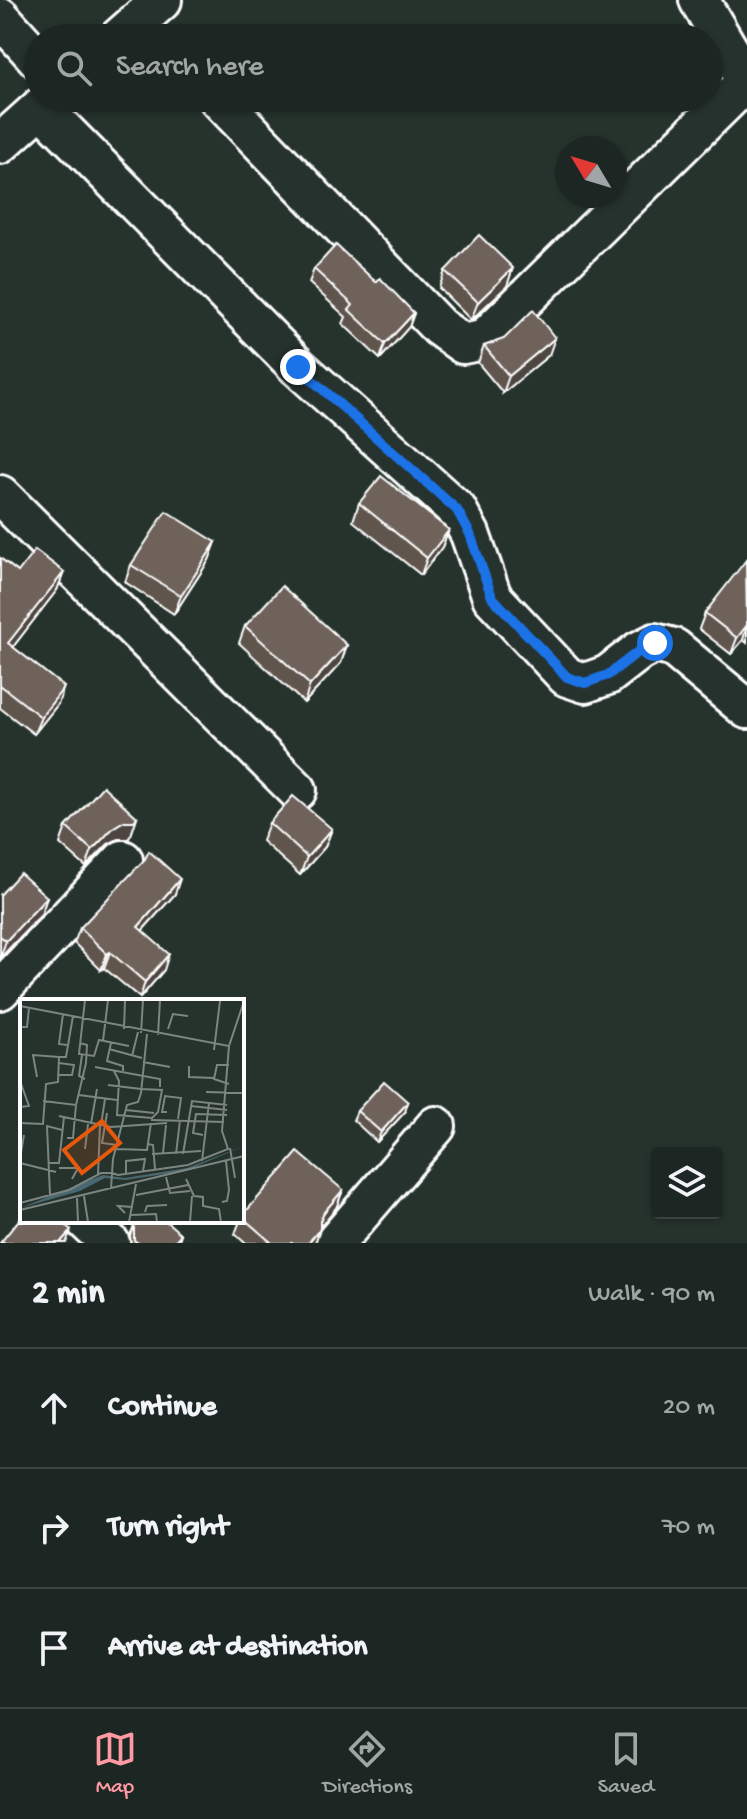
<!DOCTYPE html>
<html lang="en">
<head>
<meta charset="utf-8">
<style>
	:root { --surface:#1c2622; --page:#29322f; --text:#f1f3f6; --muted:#a0a5a5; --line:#3a4340; --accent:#ff9aa2 }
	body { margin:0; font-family:"Gochi Hand",sans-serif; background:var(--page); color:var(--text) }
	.controls { position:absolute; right:24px; bottom:24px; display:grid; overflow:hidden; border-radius:8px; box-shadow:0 2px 6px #0004 }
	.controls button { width:72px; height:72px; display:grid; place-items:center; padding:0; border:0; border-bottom:2px solid var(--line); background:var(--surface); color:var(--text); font:40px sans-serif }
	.compass { position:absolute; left:555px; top:136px; width:72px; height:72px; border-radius:50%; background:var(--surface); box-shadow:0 2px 6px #0004; rotate:308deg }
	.stop { position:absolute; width:24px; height:24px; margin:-18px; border:6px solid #1a73e8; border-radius:50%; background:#fff }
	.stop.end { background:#1a73e8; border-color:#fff; box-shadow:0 2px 8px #0008 }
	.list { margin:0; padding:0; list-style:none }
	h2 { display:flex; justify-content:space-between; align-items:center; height:104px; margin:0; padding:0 32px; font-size:34px }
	h2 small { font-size:26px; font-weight:400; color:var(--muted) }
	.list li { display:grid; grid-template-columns:52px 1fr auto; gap:24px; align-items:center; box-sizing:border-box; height:120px; padding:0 32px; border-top:2px solid var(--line) }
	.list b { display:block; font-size:30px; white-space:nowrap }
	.list em { font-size:26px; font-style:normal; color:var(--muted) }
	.icon { flex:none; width:44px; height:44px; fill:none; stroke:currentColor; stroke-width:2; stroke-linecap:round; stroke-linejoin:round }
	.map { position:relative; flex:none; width:747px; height:1243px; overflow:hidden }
	.search { position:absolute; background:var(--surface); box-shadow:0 2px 6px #0004; left:24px; right:24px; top:24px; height:88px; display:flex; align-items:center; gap:20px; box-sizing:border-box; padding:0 28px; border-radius:44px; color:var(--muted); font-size:30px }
	.sheet { height:464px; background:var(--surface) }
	nav { display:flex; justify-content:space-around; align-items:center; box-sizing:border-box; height:112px; border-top:2px solid var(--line); background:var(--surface); font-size:22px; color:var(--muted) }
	nav a { display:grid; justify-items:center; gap:4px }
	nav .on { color:var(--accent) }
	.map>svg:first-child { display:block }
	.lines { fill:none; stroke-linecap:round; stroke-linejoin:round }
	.street-casing { stroke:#fff; stroke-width:44 }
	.street { stroke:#26332d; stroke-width:38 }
	.wall { fill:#5f544d; stroke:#fff; stroke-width:2 }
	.shaded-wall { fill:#4d453f; stroke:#fff; stroke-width:2 }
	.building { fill:#6e625a; stroke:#fff; stroke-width:2 }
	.route { stroke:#1a73e8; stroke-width:10 }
	.inset-road { fill:none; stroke:#7d8581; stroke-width:2 }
	.view { fill:#e8590c; fill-opacity:0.15; stroke:#e8590c; stroke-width:4 }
	.inset-edge { fill:none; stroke:#fff; stroke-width:4 }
</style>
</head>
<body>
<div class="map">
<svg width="747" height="1243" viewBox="0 0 747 1243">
	<rect width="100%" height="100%" fill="#26332d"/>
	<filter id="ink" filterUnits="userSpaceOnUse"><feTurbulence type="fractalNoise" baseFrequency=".0125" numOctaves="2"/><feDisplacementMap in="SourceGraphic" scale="16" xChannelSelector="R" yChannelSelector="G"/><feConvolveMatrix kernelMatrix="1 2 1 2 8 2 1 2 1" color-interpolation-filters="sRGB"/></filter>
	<g filter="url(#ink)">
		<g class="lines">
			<defs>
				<g id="street">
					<path d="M699 0 747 81"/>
					<path d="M0 17 38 59"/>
					<path d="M119 38 162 0"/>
					<path d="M218 98 439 327 463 344 483 340 747 81"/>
					<path d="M41 107 298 367 457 510 470 534 492 597 567 677 585 683 608 675 639 651 655 643 674 648 747 709"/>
					<path d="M0 144 51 98"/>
					<path d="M0 495 297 790"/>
					<path d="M0 990 123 860"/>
					<path d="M86 1221 110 1243"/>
					<path d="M335 1243 436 1126"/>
				</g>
			</defs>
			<use href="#street" class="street-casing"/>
			<use href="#street" class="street"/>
		</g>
		<g class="wall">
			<path d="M314 269 376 282 414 313 409 327 380 359 343 324 346 317 309 283Z"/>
			<path d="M445 271 507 286 471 320 439 288Z"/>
			<path d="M504 339 549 355 503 393 478 363 484 346Z"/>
			<path d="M359 503 449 530 442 547 421 575 353 521Z"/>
			<path d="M216 542 209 560 174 614 125 582 131 565Z"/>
			<path d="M0 558 18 572H64L57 590 13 647 58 704 34 734 0 708Z"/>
			<path d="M747 560V643L743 640 731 654 699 629 705 613Z"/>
			<path d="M245 626 347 645 341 663 304 703 239 643Z"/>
			<path d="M137 817 131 835 128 839H118L108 844 86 867 60 844 66 827Z"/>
			<path d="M269 823 332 829 325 847 300 875 262 841Z"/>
			<path d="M175 894 142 931 164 970 140 998 104 968 101 970 74 943 80 928Z"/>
			<path d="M0 895 47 897 41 915 0 958Z"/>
			<path d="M357 1111 405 1112 377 1142 353 1120Z"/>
			<path d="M343 1190 336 1208 320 1227 315 1243H245L235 1234 240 1221H242V1216Z"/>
			<path d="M134 1226 181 1234 178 1243H131L130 1235Z"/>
		</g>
		<g class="shaded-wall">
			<path d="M513 268 507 286 471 320 478 302Z"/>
			<path d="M414 313 409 327 380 359 385 344Z"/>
			<path d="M555 338 549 355 503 393 509 376Z"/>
			<path d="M449 530 442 547 421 575 427 558Z"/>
			<path d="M216 542 209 560 174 614 181 596Z"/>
			<path d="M64 572 57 590 2 661 8 643Z"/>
			<path d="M747 625 743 640 731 654 737 638Z"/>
			<path d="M347 645 341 663 304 703 310 685Z"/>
			<path d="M64 687 58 704 34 734 41 717Z"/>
			<path d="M137 817 131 835 128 839H118L108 844 86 867 92 850 114 827 124 821Z"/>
			<path d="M332 829 325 847 300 875 307 857Z"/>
			<path d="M180 879 175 894 132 942 138 927Z"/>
			<path d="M47 897 41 915 0 958 6 941Z"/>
			<path d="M110 952 104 968 101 970 107 954Z"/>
			<path d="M169 954 164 970 140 998 145 982Z"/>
			<path d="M408 1102 405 1112 377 1142 381 1132Z"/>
			<path d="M343 1190 336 1208 318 1229H320L315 1243H308L324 1212Z"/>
			<path d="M71 1230 66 1243H60Z"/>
		</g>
		<g class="building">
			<path d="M479 235 513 268 478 302 445 271Z"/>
			<path d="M336 245 376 282 380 278 414 313 385 344 349 310 353 305 314 269Z"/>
			<path d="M533 310 555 338 509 376 484 346 504 339Z"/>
			<path d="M381 476 449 530 427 558 359 503Z"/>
			<path d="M166 511 216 542 181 596 131 565Z"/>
			<path d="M35 550 64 572 8 643 64 687 41 717 0 685V558L18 572Z"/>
			<path d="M746 560 747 625 737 638 705 613Z"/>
			<path d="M282 586 347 645 310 685 245 626Z"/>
			<path d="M103 786 137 817 134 821H124L114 827 92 850 66 827Z"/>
			<path d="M293 796 332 829 307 857 269 823Z"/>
			<path d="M149 851 180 879 138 927 169 954 145 982 110 952 107 954 80 928 145 859Z"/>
			<path d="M20 873 47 897 6 941 0 936V895Z"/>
			<path d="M384 1081 408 1102 381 1132 357 1111Z"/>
			<path d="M298 1152 343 1190 324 1212 320 1221V1229L308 1243H272L242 1217V1216Z"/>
			<path d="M22 1216V1221H61L71 1230 60 1243H0Z"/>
			<path d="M138 1221H166L181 1234 173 1243H138L134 1240V1226Z"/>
		</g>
	</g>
	<g class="lines" filter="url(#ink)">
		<path class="route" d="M298 367 457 510 470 534 492 597 567 677 585 683 608 675 639 651 655 643"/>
	</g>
	<g transform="translate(20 999)">
		<rect width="224" height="224" fill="#26332d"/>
		<path d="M224 147 165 172 105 181 85 179 60 192 0 209 83 176 105 179 167 169Z" fill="#4a6870"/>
		<path class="inset-road" d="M65 1 59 55 74 57 79 41 109 47M0 7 209 47 202 132 208 150 168 166 98 176 92 174 93 160 107 106 118 103 121 94 127 35M43 15 39 45 47 46M0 28H7L9 9M104 30 105 1M148 30 153 15 168 17M121 34 123 1M138 36 140 1M83 42 88 1M91 44 87 62 103 67V72M209 47 224 2M89 50 122 59M194 51 200 2M62 56 59 77 65 80M112 57 118 33M123 63 150 68M209 66H197L194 80 209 85M169 67V78L194 79M75 68 140 80V88M94 72 99 82 97 116 132 119 138 113 142 91 121 90M38 76H52L54 66 39 64M17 78 13 56 39 58M0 82 9 107 0 108M88 86 121 90M186 93 224 94M59 96 97 101M23 102 56 106 66 64 67 46 60 44M171 107 207 111M106 111 134 114M147 113H142L145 97 161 99 158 120M87 114 82 144 97 146M39 117 91 128 147 124M131 121 204 123M0 124 23 125 26 85 38 83 39 58H46L53 17M71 125 77 90M81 126 85 100M183 136 173 134 176 115 207 116M47 139H53L56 106M128 145 133 146 135 170M210 149 215 179M65 150 68 125M96 150 127 151 131 124M143 154 146 126M132 155 181 152M156 155 160 121M163 155 172 102 207 106M0 160 4 136M182 162 189 104M0 164 36 173M28 164H39L44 118M39 169H58L52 180M78 176 80 126M106 176V162L125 160 123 172M146 178 150 194 170 192M166 180 174 197 183 198V207L199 210 201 223M30 196 27 127 42 131M116 196 168 186M64 197 68 223M57 199 58 223M202 203 207 202 209 191 206 162M0 204 49 191 81 174H92L91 190M0 211 224 157M125 213 127 207 147 206M105 214 98 207 113 208M111 216 136 215 137 223M109 223 116 185M170 223 172 197"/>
		<path class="view" d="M82 122 100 144 62 174 44 151Z"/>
		<rect width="224" height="224" class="inset-edge"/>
	</g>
</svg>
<div class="controls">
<button><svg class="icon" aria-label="layers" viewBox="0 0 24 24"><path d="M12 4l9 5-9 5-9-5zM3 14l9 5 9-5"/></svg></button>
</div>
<svg class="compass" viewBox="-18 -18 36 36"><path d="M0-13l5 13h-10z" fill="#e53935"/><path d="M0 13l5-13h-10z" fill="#a0a5a5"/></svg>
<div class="stop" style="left:655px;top:643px"></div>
<div class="stop end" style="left:298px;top:367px"></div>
<div class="search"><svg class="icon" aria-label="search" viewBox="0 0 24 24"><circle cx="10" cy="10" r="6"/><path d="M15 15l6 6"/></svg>Search here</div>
</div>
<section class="sheet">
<h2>2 min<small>Walk · 90 m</small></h2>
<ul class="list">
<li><svg class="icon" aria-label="ahead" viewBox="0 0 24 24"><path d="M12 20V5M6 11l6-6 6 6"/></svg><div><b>Continue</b></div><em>20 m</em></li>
<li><svg class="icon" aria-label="right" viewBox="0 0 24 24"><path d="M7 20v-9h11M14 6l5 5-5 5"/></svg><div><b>Turn right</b></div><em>70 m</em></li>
<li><svg class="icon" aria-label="arrive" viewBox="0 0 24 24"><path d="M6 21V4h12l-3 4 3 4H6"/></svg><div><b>Arrive at destination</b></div></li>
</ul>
</section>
<nav>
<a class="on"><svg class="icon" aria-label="map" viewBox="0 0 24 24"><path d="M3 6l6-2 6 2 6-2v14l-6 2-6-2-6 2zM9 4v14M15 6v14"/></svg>Map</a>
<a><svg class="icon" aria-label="directions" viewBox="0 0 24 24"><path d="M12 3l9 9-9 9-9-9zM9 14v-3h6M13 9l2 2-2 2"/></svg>Directions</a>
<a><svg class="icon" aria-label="saved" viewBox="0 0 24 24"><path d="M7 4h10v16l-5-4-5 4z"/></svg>Saved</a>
</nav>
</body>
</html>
